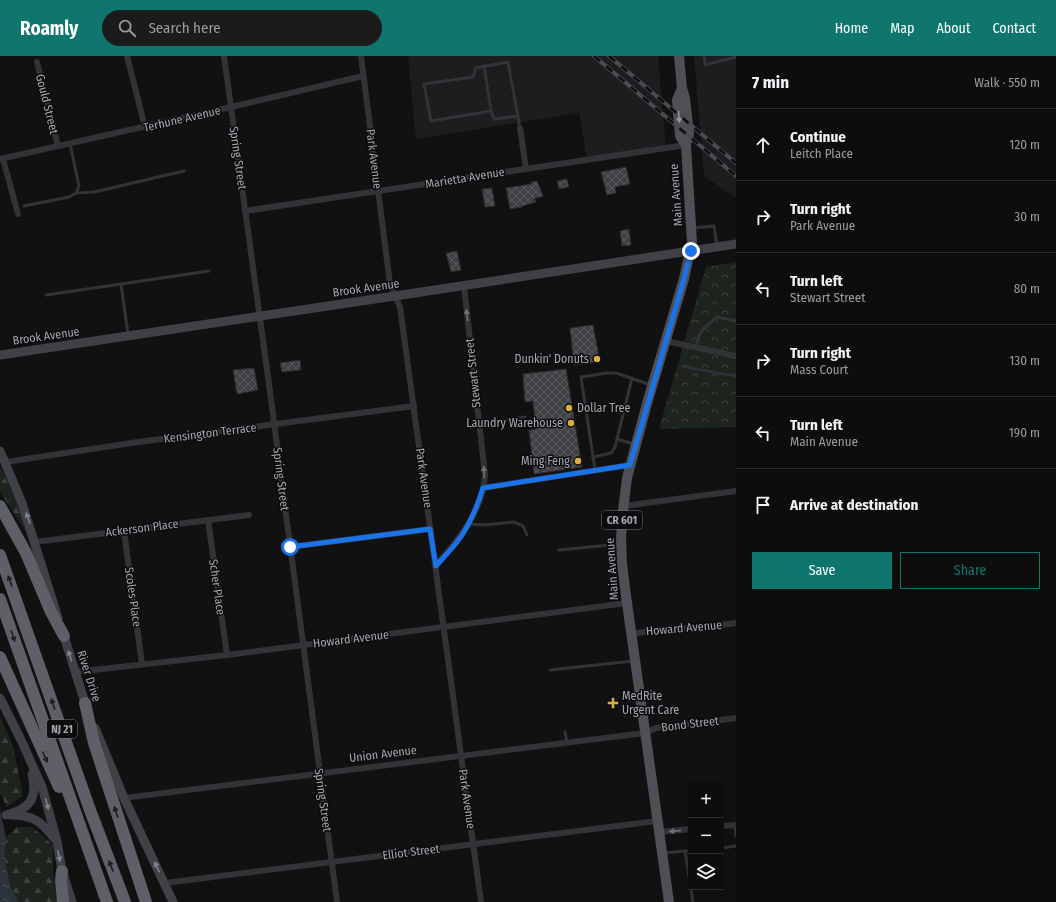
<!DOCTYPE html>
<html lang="en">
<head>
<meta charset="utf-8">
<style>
	:root { --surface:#0d0d0e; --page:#1b1b1c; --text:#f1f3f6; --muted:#9a9c9e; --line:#2d2d2e; --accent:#0f766e }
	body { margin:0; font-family:"Fira Sans Condensed",sans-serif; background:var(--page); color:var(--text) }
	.controls { position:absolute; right:12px; bottom:12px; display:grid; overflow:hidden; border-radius:0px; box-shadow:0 2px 6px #0003 }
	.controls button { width:36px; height:36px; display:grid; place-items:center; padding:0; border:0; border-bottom:1px solid var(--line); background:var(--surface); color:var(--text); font:20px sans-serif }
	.stop { position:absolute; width:12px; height:12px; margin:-9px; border:3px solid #1a73e8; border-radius:50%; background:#fff }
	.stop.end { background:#1a73e8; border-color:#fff; box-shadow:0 1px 4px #0008 }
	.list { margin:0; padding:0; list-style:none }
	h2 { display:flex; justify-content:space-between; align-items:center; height:52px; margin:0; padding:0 16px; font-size:17px }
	h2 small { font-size:13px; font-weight:400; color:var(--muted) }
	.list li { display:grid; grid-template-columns:26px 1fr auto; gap:12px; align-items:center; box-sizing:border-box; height:72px; padding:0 16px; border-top:1px solid var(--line) }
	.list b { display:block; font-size:15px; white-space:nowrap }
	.list p { margin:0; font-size:13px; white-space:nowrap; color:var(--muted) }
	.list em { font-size:13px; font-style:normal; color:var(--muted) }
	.actions { display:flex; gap:8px; padding:12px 16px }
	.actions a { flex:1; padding:9px 0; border:1px solid var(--accent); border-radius:0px; text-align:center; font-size:14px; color:var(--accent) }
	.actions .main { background:var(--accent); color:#fff }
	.icon { flex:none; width:22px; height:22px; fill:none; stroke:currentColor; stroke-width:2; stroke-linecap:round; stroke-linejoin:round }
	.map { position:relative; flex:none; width:736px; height:846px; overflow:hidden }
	header { display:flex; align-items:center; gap:24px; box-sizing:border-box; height:56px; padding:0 20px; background:var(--accent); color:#fff }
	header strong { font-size:19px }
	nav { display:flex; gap:22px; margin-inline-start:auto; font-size:14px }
	.search { width:280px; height:36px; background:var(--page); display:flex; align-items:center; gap:10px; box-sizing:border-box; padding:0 14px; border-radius:22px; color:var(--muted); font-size:15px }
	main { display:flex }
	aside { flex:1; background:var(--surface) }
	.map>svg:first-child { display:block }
	.built { fill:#1d1d1f }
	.forest { fill:url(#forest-firs) }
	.park { fill:url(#park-crowns) }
	.water { fill:url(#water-ripples) }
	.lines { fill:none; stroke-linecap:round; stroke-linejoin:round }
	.stream { stroke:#2c3239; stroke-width:2.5 }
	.building { fill:url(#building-cross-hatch); stroke:#2b2b2e }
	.service { stroke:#323336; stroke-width:3 }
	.minor { stroke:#323336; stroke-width:6 }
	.secondary { stroke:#404146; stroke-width:9 }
	.primary { stroke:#4e5055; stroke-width:10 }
	.motorway { stroke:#5f6067; stroke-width:12 }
	.rail-casing { stroke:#4b4c51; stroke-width:4 }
	.rail { stroke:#0c0c0d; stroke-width:2.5; stroke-dasharray:8; stroke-linecap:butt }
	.oneway { fill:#93969f }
	.oneway2 { fill:#71737a }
	.oneway3 { fill:#81838c }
	.oneway4 { fill:#1d1d1f }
	.route { stroke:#1a73e8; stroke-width:5 }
	.poi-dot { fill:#daae40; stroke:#0c0c0d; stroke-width:1.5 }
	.labels { text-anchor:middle; stroke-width:3; stroke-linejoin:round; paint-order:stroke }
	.shield { fill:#0c0c0d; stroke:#767880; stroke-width:1 }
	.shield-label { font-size:11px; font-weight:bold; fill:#a4a7b1 }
	.street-label { font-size:12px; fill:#a4a7b1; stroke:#0c0c0d }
	.poi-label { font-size:12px; fill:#a4a7b1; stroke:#0c0c0d; text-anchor:end }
</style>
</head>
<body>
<header>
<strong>Roamly</strong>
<div class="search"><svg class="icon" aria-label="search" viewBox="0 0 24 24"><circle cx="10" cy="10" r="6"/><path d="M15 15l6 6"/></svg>Search here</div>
<nav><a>Home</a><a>Map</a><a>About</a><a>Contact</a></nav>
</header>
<main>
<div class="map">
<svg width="736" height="846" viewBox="0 0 736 846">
	<defs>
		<pattern id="forest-firs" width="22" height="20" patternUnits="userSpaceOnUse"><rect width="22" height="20" fill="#1d241e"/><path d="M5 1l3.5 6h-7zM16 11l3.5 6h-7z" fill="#3b413c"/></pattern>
		<pattern id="park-crowns" width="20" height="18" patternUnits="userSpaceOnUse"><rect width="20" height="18" fill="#1d241e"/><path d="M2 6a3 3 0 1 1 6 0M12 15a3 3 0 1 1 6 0" fill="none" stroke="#3b413c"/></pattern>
		<pattern id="water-ripples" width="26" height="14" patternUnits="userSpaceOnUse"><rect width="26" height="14" fill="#2c3239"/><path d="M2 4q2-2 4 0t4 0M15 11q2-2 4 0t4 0" fill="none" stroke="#484d53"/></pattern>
		<pattern id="building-cross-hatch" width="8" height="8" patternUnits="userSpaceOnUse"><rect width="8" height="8" fill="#404145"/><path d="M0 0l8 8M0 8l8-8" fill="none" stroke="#595a5d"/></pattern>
	</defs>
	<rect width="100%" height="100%" fill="#111112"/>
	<g class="built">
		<path d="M408 0H658L666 93 587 104 579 57 416 83Z"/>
		<path d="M694 0H736V142L704 120Z"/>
	</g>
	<g class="forest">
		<path d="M0 410 22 457 27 477 0 436Z"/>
		<path d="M0 661 13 690 23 740 7 751 0 737Z"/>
		<path d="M17 771H32L53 789V815L57 846H19L11 832 4 802 6 782Z"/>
	</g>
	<path class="park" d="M736 206V371L659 373 706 211Z"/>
	<path class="water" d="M0 753 6 782 4 802 11 832 19 846H0Z"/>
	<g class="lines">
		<path class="stream" d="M685 311 736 320"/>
	</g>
	<g class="building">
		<path d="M626 111 630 128 615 131 616 137 607 139 601 116Z"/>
		<path d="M567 123 569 131 559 133 557 125Z"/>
		<path d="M537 125 543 140 534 143 536 146 522 150V151L510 153 506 132 531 128V126Z"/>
		<path d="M492 132 495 150 485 151 482 133Z"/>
		<path d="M629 173 631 189 622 190 620 175Z"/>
		<path d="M457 195 461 214 451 216 446 197Z"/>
		<path d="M593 269 600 306 574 309 570 272Z"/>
		<path d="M300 304 301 314 282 316 280 307Z"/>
		<path d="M254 312 258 334 237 338 233 314Z"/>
		<path d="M566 313 582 411 534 418 529 374 536 373 533 345 525 346 523 318Z"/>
	</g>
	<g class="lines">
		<g class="service">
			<path d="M704 0 705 9 736 1"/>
			<path d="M484 10 491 55 431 65 424 28 473 21 476 12 508 6 520 72"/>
			<path d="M491 55 494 63 518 60"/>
			<path d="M76 137 94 136 184 115"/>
			<path d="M24 150 69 141 76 137 79 130 70 88"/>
			<path d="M693 172 714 170 717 189"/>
			<path d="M46 239 121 228"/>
			<path d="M128 278 121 228 209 215"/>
			<path d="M696 291C700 273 703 273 717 261L736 265"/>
			<path d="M632 322 617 383 634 388"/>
			<path d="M478 368 525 361"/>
			<path d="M593 401 611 397 615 391 617 383"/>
			<path d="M595 414 581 321 607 317H616L651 329"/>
			<path d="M468 468 483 469 514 466 523 470 527 479"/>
			<path d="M559 494 620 488"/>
			<path d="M550 614 633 605"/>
			<path d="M565 676 567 686"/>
			<path d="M735 769 736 780"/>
			<path d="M721 792 736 790"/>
			<path d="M691 795H685L693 846"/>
			<path d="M665 797 685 795"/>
		</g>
		<g class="minor">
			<path d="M127 0 145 71"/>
			<path d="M224 0 268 321 337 846"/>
			<path d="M361 0 390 228 400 251 481 846"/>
			<path d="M37 6 58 90"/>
			<path d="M520 72 526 113"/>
			<path d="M0 103 231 51 363 20"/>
			<path d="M3 103 18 158"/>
			<path d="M245 155 686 89"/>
			<path d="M666 285 736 300"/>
			<path d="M6 406 138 386 414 350"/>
			<path d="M483 432 630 409"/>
			<path d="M624 450 736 435"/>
			<path d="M208 464 227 599"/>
			<path d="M124 475 142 608"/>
			<path d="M35 486 249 459"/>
			<path d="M290 491 431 473"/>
			<path d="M435 510C458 485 483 455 485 419L464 230"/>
			<path d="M631 578 662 573 697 572 736 567"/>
			<path d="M75 616 227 599 627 547"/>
			<path d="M124 742 645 677 656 672 736 662"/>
			<path d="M721 770 736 769"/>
			<path d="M659 776 691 773"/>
			<path d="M165 827 657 765"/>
		</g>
		<g class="secondary">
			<path d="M0 299 395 240 736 188"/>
			<path d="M0 395 22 447 58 562"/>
			<path d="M62 574 87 653"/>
			<path d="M0 642 22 686 42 731 57 785 62 815 72 846"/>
			<path d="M95 672 124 742 173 846"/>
			<path d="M6 759C30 753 38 742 32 718"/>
			<path d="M11 759C33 759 41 765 54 782"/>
		</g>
		<g class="primary">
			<path d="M682 32 677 44 680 80 686 89"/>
			<path d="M669 846 627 547 622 508 621 481 623 455 627 422 648 344 684 223 692 186 686 89 689 78 685 42 682 32 679 0"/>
		</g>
		<g class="motorway">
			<path d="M0 450 26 497 51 556 64 580"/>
			<path d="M0 499 90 754 125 846"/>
			<path d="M0 543 107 846"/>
			<path d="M0 601 59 731"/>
			<path d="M85 647 94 687 146 846"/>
			<path d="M62 815 61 824 63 846"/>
		</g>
		<defs>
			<g id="rail">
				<path d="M594 0 736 120"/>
				<path d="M609 0 736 107"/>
			</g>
		</defs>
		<use href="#rail" class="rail-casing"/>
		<use href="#rail" class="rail"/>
	</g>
	<defs><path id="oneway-solid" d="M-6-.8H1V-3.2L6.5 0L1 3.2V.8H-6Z"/></defs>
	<use class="oneway" href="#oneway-solid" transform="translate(679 61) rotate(85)"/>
	<g class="oneway2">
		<use href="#oneway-solid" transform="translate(467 259) rotate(-96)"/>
		<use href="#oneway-solid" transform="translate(484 416) rotate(-94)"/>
		<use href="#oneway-solid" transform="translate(675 775) rotate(175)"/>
	</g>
	<g class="oneway3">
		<use href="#oneway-solid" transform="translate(28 462) rotate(-109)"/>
		<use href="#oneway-solid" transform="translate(70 600) rotate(-108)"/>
		<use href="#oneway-solid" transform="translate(47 748) rotate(75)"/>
		<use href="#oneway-solid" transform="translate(59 800) rotate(79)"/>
		<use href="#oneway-solid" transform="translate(157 811) rotate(-115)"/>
	</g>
	<g class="oneway4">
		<use href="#oneway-solid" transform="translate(10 525) rotate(-110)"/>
		<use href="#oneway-solid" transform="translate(13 580) rotate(71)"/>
		<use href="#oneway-solid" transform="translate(53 648) rotate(-109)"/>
		<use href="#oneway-solid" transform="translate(45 701) rotate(66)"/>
		<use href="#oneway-solid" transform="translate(116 756) rotate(-108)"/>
		<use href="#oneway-solid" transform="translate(111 810) rotate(-111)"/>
	</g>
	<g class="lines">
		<path class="route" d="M290 491 430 473 436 510C443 502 450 495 457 486 469 471 477 451 483 432L630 409 684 223 691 195"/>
	</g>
	<g class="poi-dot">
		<circle cx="597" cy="303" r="4"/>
		<circle cx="569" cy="352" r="4"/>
		<circle cx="571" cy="367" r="4"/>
		<circle cx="578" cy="405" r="4"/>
		<path d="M611 641h4v4h4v4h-4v4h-4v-4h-4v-4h4z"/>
	</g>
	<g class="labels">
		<g class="shield">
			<rect x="602" y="455" width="40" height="18" rx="3"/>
			<rect x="47" y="664" width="30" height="18" rx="3"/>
		</g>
		<g class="shield-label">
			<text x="622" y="468">CR 601</text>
			<text x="62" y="677">NJ 21</text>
		</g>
		<g class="street-label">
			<text transform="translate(47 48) rotate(76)" y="4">Gould Street</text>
			<text transform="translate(182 63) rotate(-13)" y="4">Terhune Avenue</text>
			<text transform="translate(238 102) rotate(82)" y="4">Spring Street</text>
			<text transform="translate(374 103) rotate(83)" y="4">Park Avenue</text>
			<text transform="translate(465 122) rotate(-9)" y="4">Marietta Avenue</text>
			<text transform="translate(676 139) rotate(-94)" y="4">Main Avenue</text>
			<text transform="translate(366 232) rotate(-8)" y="4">Brook Avenue</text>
			<text transform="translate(46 280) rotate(-8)" y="4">Brook Avenue</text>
			<text transform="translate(473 317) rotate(-96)" y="4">Stewart Street</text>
			<text transform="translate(210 377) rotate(-7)" y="4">Kensington Terrace</text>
			<text transform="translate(424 422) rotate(82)" y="4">Park Avenue</text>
			<text transform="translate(281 423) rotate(83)" y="4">Spring Street</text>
			<text transform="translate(142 472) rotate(-7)" y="4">Ackerson Place</text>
			<text transform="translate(612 513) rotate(-94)" y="4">Main Avenue</text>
			<text transform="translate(217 531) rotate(82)" y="4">Scher Place</text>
			<text transform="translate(133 541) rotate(82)" y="4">Scoles Place</text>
			<text transform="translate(684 572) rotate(-5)" y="4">Howard Avenue</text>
			<text transform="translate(351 583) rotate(-7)" y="4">Howard Avenue</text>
			<text transform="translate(89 620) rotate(72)" y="4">River Drive</text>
			<text transform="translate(690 668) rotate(-7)" y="4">Bond Street</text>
			<text transform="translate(383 698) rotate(-7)" y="4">Union Avenue</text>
			<text transform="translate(467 743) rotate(82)" y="4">Park Avenue</text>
			<text transform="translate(323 744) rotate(82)" y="4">Spring Street</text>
			<text transform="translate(411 796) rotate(-7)" y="4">Elliot Street</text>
		</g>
		<g class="poi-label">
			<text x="589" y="307">Dunkin' Donuts</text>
			<text x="577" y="356" text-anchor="start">Dollar Tree</text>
			<text x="563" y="371">Laundry Warehouse</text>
			<text x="570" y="409">Ming Feng</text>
			<text x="622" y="644" text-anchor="start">MedRite<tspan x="622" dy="14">Urgent Care</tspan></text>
		</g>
	</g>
</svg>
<div class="controls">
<button>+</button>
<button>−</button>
<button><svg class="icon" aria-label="layers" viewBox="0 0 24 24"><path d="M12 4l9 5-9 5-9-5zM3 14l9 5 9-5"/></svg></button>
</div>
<div class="stop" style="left:290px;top:491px"></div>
<div class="stop end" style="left:691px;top:195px"></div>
</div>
<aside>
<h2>7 min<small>Walk · 550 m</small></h2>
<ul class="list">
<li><svg class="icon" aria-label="ahead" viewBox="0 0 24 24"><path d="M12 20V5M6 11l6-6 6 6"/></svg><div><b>Continue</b><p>Leitch Place</p></div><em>120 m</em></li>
<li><svg class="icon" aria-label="right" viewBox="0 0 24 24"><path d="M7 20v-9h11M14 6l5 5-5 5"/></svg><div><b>Turn right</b><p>Park Avenue</p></div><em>30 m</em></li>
<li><svg class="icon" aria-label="left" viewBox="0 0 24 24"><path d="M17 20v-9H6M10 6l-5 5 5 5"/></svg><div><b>Turn left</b><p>Stewart Street</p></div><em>80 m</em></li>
<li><svg class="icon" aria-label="right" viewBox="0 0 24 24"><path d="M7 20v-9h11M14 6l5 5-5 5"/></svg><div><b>Turn right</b><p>Mass Court</p></div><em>130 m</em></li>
<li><svg class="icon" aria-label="left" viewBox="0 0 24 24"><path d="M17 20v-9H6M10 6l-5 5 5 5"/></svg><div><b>Turn left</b><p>Main Avenue</p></div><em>190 m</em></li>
<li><svg class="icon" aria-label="arrive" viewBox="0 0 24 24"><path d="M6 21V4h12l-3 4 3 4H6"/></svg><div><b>Arrive at destination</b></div></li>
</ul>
<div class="actions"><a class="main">Save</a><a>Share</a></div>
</aside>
</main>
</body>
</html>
